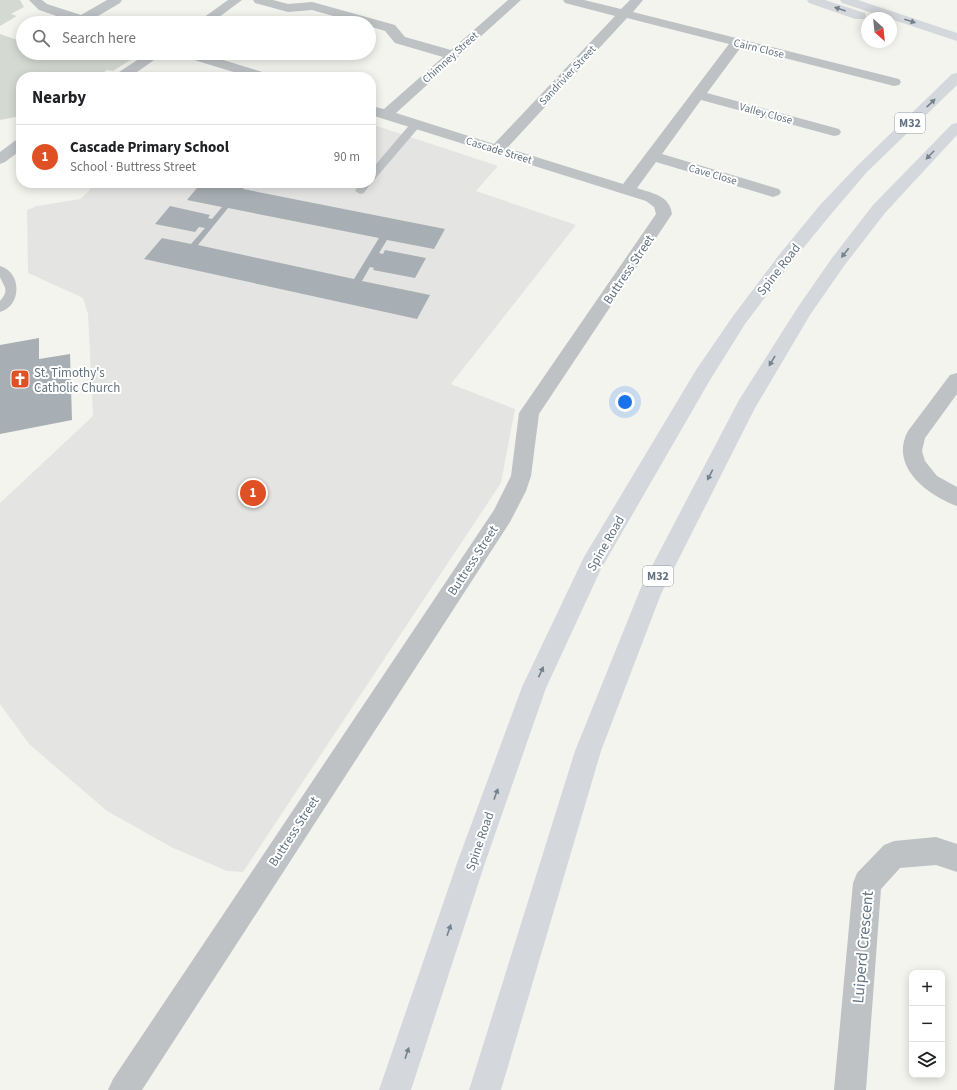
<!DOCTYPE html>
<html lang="en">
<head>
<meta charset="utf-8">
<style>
	:root { --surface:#fff; --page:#f2f2f2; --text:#202124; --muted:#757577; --line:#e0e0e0; --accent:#df5024 }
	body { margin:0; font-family:"Source Sans 3",sans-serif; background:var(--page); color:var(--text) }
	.controls { position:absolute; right:12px; bottom:12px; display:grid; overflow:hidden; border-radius:8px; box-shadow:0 2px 10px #0003 }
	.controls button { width:36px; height:36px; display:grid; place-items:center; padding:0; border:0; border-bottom:1px solid var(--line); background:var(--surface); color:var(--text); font:20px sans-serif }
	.compass { position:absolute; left:861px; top:12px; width:36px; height:36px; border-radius:50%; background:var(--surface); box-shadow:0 2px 10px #0003; rotate:153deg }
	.you { position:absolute; left:625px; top:402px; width:14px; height:14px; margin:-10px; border:3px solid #fff; border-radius:50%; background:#1a73e8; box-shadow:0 0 0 6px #1a73e833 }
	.badge { display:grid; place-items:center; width:26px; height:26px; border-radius:50%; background:var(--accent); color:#fff; font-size:13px; font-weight:700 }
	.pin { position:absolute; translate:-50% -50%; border:2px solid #fff; box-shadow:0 1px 4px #0006 }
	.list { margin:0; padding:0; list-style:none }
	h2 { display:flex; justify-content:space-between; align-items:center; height:52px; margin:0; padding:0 16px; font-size:17px }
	h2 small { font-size:13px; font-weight:400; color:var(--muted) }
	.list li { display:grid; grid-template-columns:26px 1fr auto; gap:12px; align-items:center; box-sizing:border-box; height:64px; padding:0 16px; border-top:1px solid var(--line) }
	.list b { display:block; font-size:15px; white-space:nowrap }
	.list p { margin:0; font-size:13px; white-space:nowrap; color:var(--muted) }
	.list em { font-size:13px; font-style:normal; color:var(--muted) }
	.icon { flex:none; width:22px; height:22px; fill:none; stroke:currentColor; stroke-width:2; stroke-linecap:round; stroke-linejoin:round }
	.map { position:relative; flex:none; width:957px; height:1090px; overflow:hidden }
	.search { position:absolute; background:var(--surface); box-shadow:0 2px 10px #0003; left:16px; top:16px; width:360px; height:44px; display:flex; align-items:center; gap:10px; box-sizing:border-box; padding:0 14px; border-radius:22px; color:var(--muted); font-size:15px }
	.panel { position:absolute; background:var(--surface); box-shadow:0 2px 10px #0003; left:16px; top:72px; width:360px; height:116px; border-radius:16px }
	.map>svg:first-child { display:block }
	.built { fill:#e4e5e3 }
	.green { fill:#d4dad1 }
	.building { fill:#a7afb4; fill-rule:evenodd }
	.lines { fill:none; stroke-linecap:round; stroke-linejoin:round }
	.lane { fill:#bec2c5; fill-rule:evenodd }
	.street { fill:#bec2c5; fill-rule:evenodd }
	.secondary { fill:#d4d8dc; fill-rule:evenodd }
	.primary { fill:#d4d8dc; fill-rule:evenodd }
	.oneway { fill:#74828e }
	.labels { text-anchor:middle; stroke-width:4; stroke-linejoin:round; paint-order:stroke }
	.far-street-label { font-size:11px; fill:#637380; stroke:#fff }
	.shield { fill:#fff; stroke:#929da6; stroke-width:1 }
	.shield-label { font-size:12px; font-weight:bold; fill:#637380 }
	.street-label { font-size:13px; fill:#637380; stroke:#fff }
	.poi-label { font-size:13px; fill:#637380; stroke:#fff; text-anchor:start }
	.near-street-label { font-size:16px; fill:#637380; stroke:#fff }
</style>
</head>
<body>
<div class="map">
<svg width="957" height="1090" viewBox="0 0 957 1090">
	<rect width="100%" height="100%" fill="#f4f4ef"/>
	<path class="built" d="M371 124 498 166 476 191 576 225 451 384 515 409 501 483 243 872 227 871 171 847 107 811 29 744 0 704V503L93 416 88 314 83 298 28 273 27 210 37 206 80 199 90 190 89 183H371Z"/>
	<g class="green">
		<path d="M0 0H20L24 7 11 14 17 16 0 26Z"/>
		<path d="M0 34 23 42V53H54L70 58 79 53H140V54L113 71 107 70 97 77H21V116L0 120Z"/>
	</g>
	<g class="building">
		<path d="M201 183H218L237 187 240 183H248L243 189 445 229 434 249 387 240 379 253 383 254 385 250 426 258 415 278 373 270 374 268 370 267 362 281 430 295 417 319 144 259 162 238 191 244 205 228 199 227 195 232 155 224 170 206 210 215 208 218 212 219 222 207 187 200ZM228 208 379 238 354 279 198 245Z"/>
		<path d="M297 183H321L318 188Z"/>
		<path d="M39 338V359L70 354 72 420 0 434V345Z"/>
	</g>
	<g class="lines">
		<g class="lane">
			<path d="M416 121 420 122 421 124 420 126 375 179 371 180V170L412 122Z"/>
			<path d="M361 183H371L364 193 360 194 355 191Z"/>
			<path d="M0 266C22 272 22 306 0 312V301C10 290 4 287 0 277 0 274 0 269 0 266Z"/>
		</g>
		<g class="street">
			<path d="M29 0H42L47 4 81 15 107 0H122L120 3 93 19 98 23H77L39 10Z"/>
			<path d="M228 0H242L211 23H196Z"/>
			<path d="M253 0H273L288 4 312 2 316 3 395 25 405 37 451 50 508 0H521L396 113 494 144 615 16 565 3 563 0H584L621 9 630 0H643L633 12 899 79 901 82 899 85 894 86 741 47 707 93 839 129 841 132 839 135 834 136 701 100 662 154 779 189 781 192 779 195 773 197 656 162 637 188C651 193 670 195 672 214L539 414 531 476 526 491 510 522 142 1090H108L113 1079 494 510 511 476 519 413 656 214 654 207 646 201 371 115V106L384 109 443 57 395 43 385 31 369 26V23H358L312 10 288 12 255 3ZM627 18 729 44 623 184 507 148Z"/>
			<path d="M148 53H164L130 77H114L116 74Z"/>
			<path d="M179 53H200L269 74 271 77H250L181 56Z"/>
			<path d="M21 139V150L5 162 0 164V152L16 140Z"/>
			<path d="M957 373V394L925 438 922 451 925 461 937 476 957 487V506C927 495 889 466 908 431L950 375Z"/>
			<path d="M936 837 957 844V872L936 865 900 868 881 889 866 1090H834L853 883 857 873 884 845 894 841Z"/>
		</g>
		<g class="secondary">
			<path d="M807 0H825L865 13 866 16 865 19H855L809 3Z"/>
			<path d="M840 0H858L957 33V41L842 3Z"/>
		</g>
		<g class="primary">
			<path d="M957 73V85L867 172 832 213 791 263 745 324 710 380 601 569 546 688 485 863 411 1090H379L457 863 522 687 584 557 696 370 733 316 779 255 820 205 857 166 952 74Z"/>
			<path d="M957 123V135L885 213 844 266 810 315 755 408 661 594 601 751 501 1090H469L575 751 642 585 739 400 798 307 832 258 873 205 952 124Z"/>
		</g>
	</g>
	<defs><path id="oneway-solid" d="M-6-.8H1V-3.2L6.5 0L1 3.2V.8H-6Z"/></defs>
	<g class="oneway">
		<use href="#oneway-solid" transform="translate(840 9) rotate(-161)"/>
		<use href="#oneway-solid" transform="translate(910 21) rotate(18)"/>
		<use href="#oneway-solid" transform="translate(931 103) rotate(-44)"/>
		<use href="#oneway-solid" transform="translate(930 155) rotate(134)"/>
		<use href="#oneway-solid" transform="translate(845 253) rotate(128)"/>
		<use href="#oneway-solid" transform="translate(772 361) rotate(121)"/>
		<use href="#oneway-solid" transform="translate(710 475) rotate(117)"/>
		<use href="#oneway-solid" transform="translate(541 672) rotate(-65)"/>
		<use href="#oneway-solid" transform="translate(496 794) rotate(-70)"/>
		<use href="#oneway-solid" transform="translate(449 930) rotate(-71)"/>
		<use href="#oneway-solid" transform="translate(407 1053) rotate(-71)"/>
	</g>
	<defs>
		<symbol id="church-square" viewBox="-11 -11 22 22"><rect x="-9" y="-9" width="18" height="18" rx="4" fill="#df5024" stroke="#fff"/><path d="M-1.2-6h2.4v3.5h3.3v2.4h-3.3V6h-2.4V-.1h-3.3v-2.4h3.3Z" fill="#fff"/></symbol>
	</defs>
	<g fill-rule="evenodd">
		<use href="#church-square" x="9" y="368" width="22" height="22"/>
	</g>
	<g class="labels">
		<g class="far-street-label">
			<text transform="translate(759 48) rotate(14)" y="4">Cairn Close</text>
			<text transform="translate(450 57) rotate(-42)" y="4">Chimney Street</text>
			<text transform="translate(567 75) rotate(-47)" y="4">Sandrivier Street</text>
			<text transform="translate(766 113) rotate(15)" y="4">Valley Close</text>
			<text transform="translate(499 150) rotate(17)" y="4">Cascade Street</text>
			<text transform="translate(713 174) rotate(16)" y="4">Cave Close</text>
		</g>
		<g class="shield">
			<rect x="895" y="113" width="30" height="20" rx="3"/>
			<rect x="643" y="566" width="30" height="20" rx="3"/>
		</g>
		<g class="shield-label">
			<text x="910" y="127">M32</text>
			<text x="658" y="580">M32</text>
		</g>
		<g class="street-label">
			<text transform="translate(628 269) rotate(-56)" y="5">Buttress Street</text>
			<text transform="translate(778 269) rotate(-52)" y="5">Spine Road</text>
			<text transform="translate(605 543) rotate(-60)" y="5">Spine Road</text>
			<text transform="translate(472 560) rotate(-57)" y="5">Buttress Street</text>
			<text transform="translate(293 831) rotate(-57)" y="5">Buttress Street</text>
			<text transform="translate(479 841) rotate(-71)" y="5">Spine Road</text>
		</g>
		<g class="poi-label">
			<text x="34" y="377">St. Timothy's<tspan x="34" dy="15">Catholic Church</tspan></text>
		</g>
		<g class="near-street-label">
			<text transform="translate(862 947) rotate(-85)" y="6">Luiperd Crescent</text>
		</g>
	</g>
</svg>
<div class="controls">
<button>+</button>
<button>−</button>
<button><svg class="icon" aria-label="layers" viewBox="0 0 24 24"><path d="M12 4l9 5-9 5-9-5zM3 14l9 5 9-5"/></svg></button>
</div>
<svg class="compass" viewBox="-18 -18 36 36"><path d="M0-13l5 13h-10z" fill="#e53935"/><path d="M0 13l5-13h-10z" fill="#757577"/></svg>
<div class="you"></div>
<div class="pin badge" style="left:253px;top:493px">1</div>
<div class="search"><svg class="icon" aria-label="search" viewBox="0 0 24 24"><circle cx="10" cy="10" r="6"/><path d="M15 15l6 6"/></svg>Search here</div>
<section class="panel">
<h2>Nearby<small></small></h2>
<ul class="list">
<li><span class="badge">1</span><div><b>Cascade Primary School</b><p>School · Buttress Street</p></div><em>90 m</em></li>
</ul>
</section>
</div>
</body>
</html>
